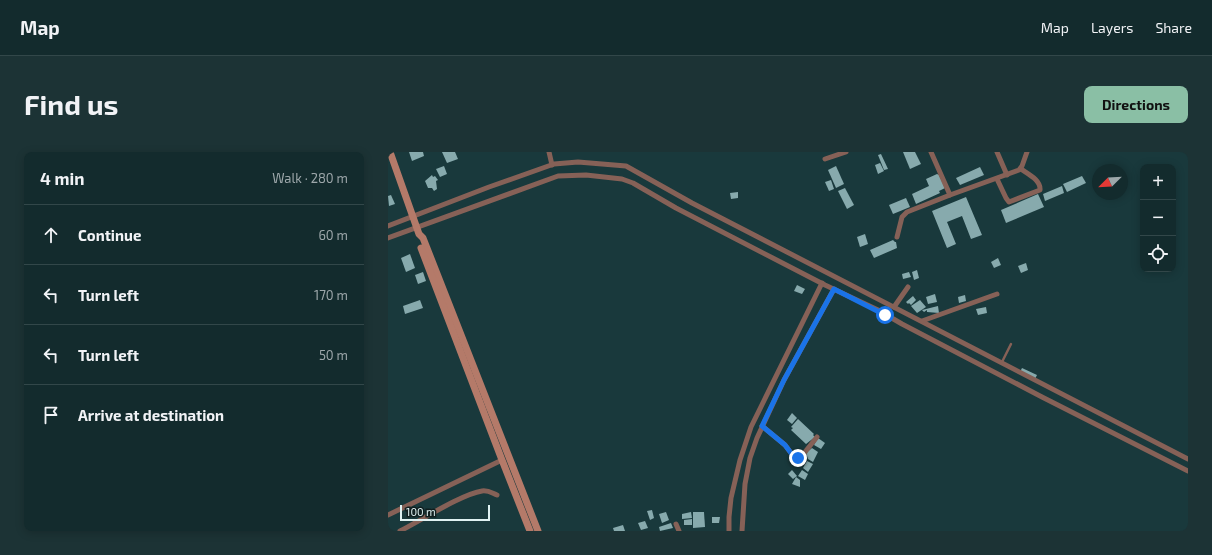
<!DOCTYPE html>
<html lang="en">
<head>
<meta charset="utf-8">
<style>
	:root { --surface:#132b2d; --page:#1c3335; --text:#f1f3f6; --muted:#9da7aa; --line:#324749; --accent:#8abfa5 }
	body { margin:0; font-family:"Exo 2",sans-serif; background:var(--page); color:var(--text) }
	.controls { position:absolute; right:12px; top:12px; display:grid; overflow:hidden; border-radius:8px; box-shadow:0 2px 10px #0003 }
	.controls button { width:36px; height:36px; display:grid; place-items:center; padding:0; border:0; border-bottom:1px solid var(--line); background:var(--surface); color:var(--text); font:20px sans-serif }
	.compass { position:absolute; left:704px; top:12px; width:36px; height:36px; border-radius:50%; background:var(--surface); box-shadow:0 2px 10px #0003; rotate:246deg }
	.scale { position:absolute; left:12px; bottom:10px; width:90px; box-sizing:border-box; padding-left:4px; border:2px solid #dff1f2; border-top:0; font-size:11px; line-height:14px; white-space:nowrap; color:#dff1f2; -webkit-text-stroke:3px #101e1f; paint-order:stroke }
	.stop { position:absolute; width:12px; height:12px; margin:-9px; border:3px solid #1a73e8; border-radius:50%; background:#fff }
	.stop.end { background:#1a73e8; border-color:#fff; box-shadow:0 1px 4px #0008 }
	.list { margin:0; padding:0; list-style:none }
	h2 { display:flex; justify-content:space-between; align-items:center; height:52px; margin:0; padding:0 16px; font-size:17px }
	h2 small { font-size:13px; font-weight:400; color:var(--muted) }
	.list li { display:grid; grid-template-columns:26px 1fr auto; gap:12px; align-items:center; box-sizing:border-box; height:60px; padding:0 16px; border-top:1px solid var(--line) }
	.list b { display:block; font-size:15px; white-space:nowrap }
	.list em { font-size:13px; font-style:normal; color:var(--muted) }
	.icon { flex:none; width:22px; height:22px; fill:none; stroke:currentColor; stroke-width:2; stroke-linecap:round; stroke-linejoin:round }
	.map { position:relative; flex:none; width:800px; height:379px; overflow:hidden; border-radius:8px }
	header { display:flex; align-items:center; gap:24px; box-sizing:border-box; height:56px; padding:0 20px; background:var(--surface); border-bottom:1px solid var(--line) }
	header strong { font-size:19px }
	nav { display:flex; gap:22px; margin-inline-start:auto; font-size:14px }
	.intro { display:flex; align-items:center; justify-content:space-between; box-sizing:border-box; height:96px; padding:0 24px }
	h1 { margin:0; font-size:28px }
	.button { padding:10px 18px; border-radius:8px; background:var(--accent); color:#111; font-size:14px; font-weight:700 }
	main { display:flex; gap:24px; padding:0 24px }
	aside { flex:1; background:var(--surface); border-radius:8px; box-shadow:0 2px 10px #0003 }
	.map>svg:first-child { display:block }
	.building { fill:#87aaad }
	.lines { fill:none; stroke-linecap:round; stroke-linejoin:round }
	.lane { stroke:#866157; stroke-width:2.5 }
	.street { stroke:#866157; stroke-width:5 }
	.secondary { stroke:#b47a69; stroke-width:7 }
	.route { stroke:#1a73e8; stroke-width:5 }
</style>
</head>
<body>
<header>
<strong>Map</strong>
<nav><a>Map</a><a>Layers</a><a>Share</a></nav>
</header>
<div class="intro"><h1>Find us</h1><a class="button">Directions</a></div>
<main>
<aside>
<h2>4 min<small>Walk · 280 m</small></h2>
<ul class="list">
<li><svg class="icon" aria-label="ahead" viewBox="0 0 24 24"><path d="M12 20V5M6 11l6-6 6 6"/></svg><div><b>Continue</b></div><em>60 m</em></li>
<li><svg class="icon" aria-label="left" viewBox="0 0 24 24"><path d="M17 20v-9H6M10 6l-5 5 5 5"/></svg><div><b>Turn left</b></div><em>170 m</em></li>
<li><svg class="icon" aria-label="left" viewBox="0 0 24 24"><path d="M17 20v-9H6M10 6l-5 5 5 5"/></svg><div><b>Turn left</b></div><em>50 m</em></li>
<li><svg class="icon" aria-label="arrive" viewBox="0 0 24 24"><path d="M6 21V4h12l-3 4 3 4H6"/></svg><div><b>Arrive at destination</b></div></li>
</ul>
</aside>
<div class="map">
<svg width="800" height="379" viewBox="0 0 800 379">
	<rect width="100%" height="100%" fill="#19393c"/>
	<g class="building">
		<path d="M21 0H35L36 4 24 9Z"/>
		<path d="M54 0H67L70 7 59 11Z"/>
		<path d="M515 0H527L533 12 522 17Z"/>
		<path d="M493 2 500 17 496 18 490 3Z"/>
		<path d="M492 11 496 19 490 22 487 13Z"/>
		<path d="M56 14 59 22 52 25 48 17Z"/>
		<path d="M448 14 456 32 448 36 440 18Z"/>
		<path d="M592 15 596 23 572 33 568 26Z"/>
		<path d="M549 22 551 23 557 36 551 39 552 41 528 52 524 42 541 34 538 27Z"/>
		<path d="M44 23 45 25 47 24 50 28 48 29 49 37 46 39 44 36H40L37 29Z"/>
		<path d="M694 24 698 31 679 40 675 32Z"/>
		<path d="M443 28 446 37 441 39 437 30Z"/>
		<path d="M674 34 676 41 657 49 655 42Z"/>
		<path d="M457 36 466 53 459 57 450 39Z"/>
		<path d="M350 40V46L343 47 342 41Z"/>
		<path d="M650 42 656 55 618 71 613 58Z"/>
		<path d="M3 43 7 52 1 54 0 44Z"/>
		<path d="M578 45 594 83 583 87 574 64 559 70 568 92 559 96 544 59Z"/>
		<path d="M518 46 522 55 505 62 501 53Z"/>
		<path d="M477 82 480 92 472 95 469 85Z"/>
		<path d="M505 88 507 90H508L509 96 486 106 482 98Z"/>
		<path d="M22 102 27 116 18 120 13 106Z"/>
		<path d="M610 106 613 113 606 116 603 110Z"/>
		<path d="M638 111 640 118 633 121 630 114Z"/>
		<path d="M529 118 531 126 526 128 524 120Z"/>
		<path d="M35 120 38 129 30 132 27 123Z"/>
		<path d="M521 120 523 125 515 127 514 122Z"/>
		<path d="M409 133 417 137 414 142 406 139Z"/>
		<path d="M547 142 549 150 540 152 538 145Z"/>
		<path d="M577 143 578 149 571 151 570 145Z"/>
		<path d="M525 144 528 148 523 153 521 151 520 152 518 150Z"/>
		<path d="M32 148 35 156 17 162 15 154Z"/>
		<path d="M532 148 538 155 529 161 523 154Z"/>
		<path d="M550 154 551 161 539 160V158L536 160 534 158Z"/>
		<path d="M598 155 599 161 590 163 588 157Z"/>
		<path d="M634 216 649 223 647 227 632 220Z"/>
		<path d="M404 261 409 266 404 272 399 268Z"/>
		<path d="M410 267 426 282 425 283 427 285 418 292 403 278 405 276 403 275Z"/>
		<path d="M430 286 437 291 433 297 426 293Z"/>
		<path d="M424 296 430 300 425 310 420 307 418 301Z"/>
		<path d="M419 309 425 312 420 320 415 316Z"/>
		<path d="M404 318 409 324 405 327 400 322Z"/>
		<path d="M414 318 420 322 417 328 410 324Z"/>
		<path d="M408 325 412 328V335L404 332Z"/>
		<path d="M264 358 266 366 262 368 259 359Z"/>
		<path d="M278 360 281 368 274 371 271 362Z"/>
		<path d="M303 360 304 366 294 367V362Z"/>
		<path d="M305 360H316L317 375 305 376Z"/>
		<path d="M324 365H332L331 371H324Z"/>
		<path d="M304 367V373H296V368Z"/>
		<path d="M257 369 260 376 253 378 250 371Z"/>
		<path d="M283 371 285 376 272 379 271 375Z"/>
		<path d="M235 373 237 379H226L225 376Z"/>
	</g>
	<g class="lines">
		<path class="lane" d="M614 210 623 192"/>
		<g class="street">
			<path d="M161 0 164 13"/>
			<path d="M543 0 562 43 631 18 634 14 639 0"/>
			<path d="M609 0 619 23"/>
			<path d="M437 7 458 0"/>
			<path d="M609 27 618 46 621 50 652 38C653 28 640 22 633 17"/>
			<path d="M0 74 101 35 166 12 190 10 238 14 304 51 800 307"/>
			<path d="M509 85 514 65 519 60 562 43"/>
			<path d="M0 86 170 24 198 23 234 27 245 31 288 56 437 133 490 158 514 172 654 245 800 319"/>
			<path d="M506 155 520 135"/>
			<path d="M534 169 609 142"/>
			<path d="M374 274 397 293 406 305H413L429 285"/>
			<path d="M0 363 114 308"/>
			<path d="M288 372 291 379"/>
			<path d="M12 379C32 369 74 342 94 339 100 338 104 341 109 343"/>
			<path d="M341 379V365L343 346 352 308 363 275 434 131"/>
			<path d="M354 379 357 332 362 306 369 286 396 228 446 137"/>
		</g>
		<g class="secondary">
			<path d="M2 0 31 82 35 86 150 379"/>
			<path d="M33 96 114 308 142 379"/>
		</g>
	</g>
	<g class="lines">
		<path class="route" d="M410 306 406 305 397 293 374 274 396 228 446 137 497 163"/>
	</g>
</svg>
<div class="controls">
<button>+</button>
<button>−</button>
<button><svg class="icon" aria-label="locate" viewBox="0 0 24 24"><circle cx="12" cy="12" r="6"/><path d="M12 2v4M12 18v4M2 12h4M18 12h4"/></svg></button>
</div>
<svg class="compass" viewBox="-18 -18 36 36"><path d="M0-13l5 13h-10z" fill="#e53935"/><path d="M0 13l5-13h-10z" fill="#9da7aa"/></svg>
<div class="scale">100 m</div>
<div class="stop" style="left:497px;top:163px"></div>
<div class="stop end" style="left:410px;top:306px"></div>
</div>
</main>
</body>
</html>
